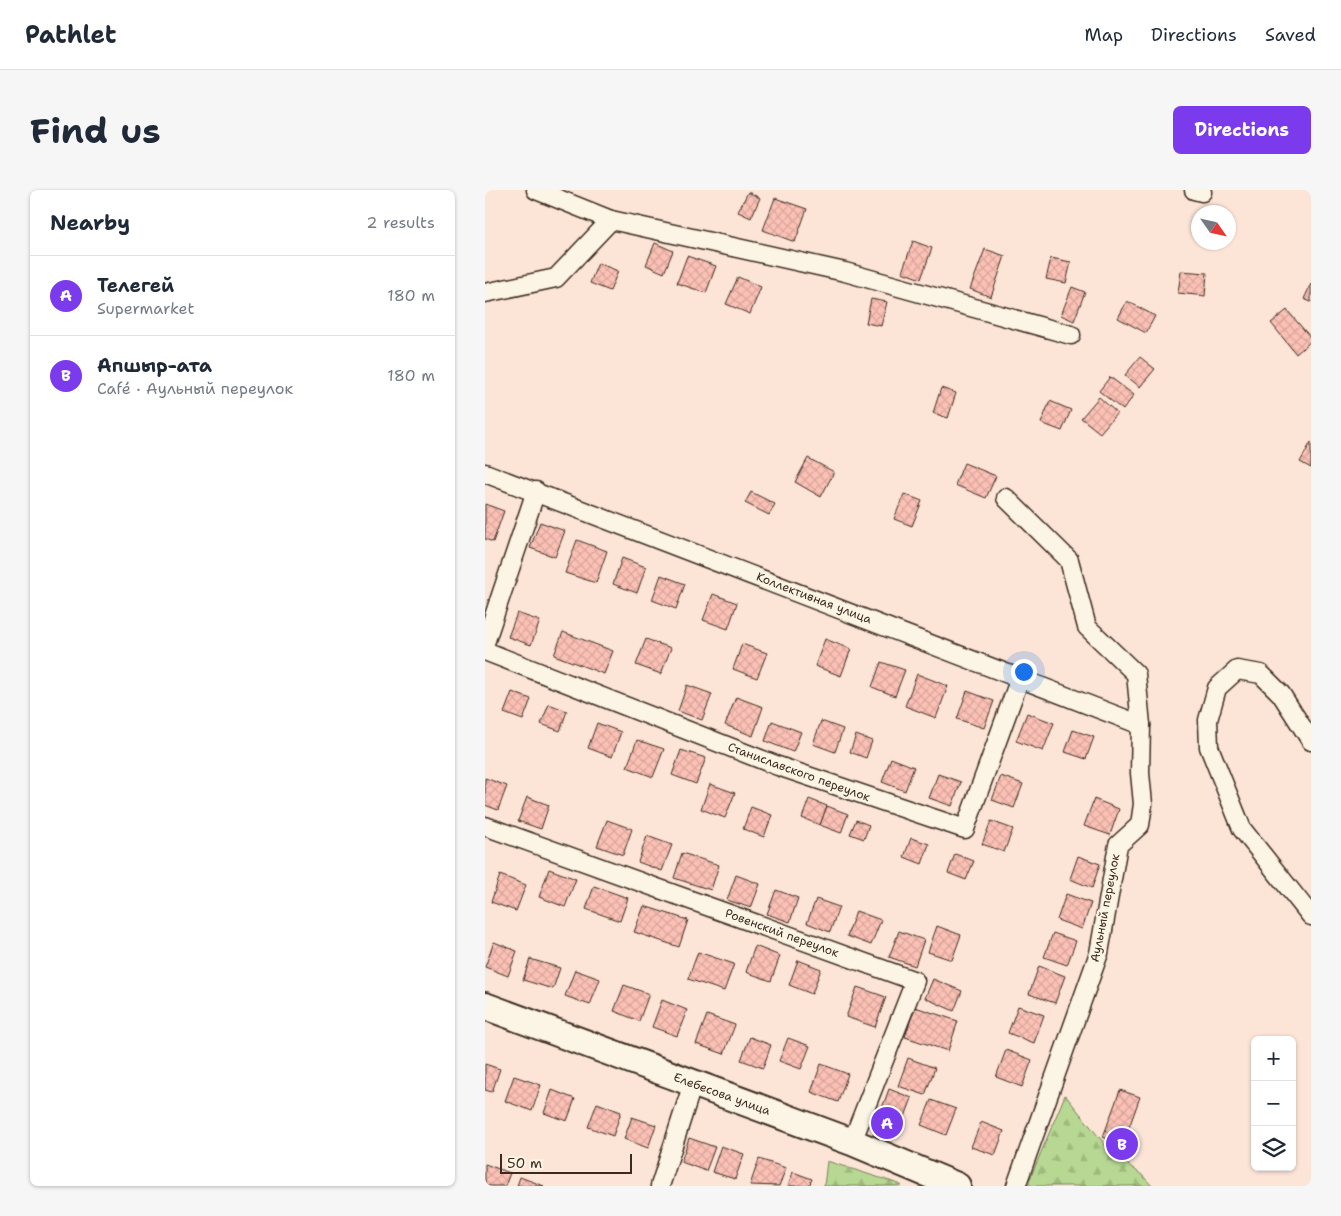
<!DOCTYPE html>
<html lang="en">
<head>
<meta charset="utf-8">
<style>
	:root { --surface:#fff; --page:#f6f6f7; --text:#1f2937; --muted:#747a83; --line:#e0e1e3; --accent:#7c3aed }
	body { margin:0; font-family:"Shantell Sans",sans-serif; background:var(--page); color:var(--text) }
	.controls { position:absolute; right:15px; bottom:15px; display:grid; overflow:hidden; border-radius:8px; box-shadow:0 1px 4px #0004 }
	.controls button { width:45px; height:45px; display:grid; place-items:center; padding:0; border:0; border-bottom:1px solid var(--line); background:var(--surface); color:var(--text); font:25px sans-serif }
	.compass { position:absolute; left:706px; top:15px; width:45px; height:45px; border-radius:50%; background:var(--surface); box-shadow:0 1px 4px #0004; rotate:124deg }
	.scale { position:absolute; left:15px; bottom:12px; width:132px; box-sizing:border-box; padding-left:5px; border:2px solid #3b2a1e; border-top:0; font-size:14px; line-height:18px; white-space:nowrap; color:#3b2a1e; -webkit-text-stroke:4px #fcf5e5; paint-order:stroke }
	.you { position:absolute; left:538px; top:481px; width:18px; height:18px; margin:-12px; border:4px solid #fff; border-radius:50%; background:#1a73e8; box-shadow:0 0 0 8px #1a73e833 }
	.badge { display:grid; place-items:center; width:32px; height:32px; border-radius:50%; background:var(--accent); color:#fff; font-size:16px; font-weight:700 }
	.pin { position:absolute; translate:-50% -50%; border:2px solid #fff; box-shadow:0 1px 5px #0006 }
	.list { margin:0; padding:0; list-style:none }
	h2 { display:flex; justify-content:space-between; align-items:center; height:65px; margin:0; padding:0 20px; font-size:21px }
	h2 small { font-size:16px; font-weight:400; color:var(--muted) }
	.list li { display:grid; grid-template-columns:32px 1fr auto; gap:15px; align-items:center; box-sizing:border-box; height:80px; padding:0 20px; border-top:1px solid var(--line) }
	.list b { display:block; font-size:19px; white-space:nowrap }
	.list p { margin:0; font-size:16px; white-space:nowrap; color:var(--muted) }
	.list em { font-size:16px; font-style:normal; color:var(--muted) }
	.icon { flex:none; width:28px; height:28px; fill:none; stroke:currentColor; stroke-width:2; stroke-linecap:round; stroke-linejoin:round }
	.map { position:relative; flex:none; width:826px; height:996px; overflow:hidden; border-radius:8px }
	header { display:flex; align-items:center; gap:30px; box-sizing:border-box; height:70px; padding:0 25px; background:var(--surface); border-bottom:1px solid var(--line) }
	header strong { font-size:24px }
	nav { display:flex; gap:28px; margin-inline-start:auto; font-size:18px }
	.intro { display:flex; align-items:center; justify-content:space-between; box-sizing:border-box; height:120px; padding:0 30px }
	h1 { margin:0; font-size:35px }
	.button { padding:12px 22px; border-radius:8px; background:var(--accent); color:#fff; font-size:18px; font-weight:700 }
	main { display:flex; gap:30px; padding:0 30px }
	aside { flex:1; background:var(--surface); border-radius:8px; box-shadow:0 1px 4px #0004 }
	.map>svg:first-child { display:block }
	.forest { fill:url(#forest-firs); stroke:#798158 }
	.building { fill:url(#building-cross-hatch); stroke:#3b2a1e }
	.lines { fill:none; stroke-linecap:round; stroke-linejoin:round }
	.street-casing { stroke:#3b2a1e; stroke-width:21 }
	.primary-casing { stroke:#3b2a1e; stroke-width:30 }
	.street { stroke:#fcf5e5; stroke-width:18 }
	.primary { stroke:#fcf5e5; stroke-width:26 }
	.labels { text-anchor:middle; stroke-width:4.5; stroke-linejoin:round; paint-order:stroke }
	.street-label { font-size:12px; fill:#3b2a1e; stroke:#fcf5e5 }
</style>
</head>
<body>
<header>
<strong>Pathlet</strong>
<nav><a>Map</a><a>Directions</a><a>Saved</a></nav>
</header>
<div class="intro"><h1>Find us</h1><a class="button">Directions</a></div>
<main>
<aside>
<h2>Nearby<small>2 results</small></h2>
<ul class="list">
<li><span class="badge">A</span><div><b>Телегей</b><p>Supermarket</p></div><em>180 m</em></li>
<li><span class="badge">B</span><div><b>Апшыр-ата</b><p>Café · Аульный переулок</p></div><em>180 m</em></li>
</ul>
</aside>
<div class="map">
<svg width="826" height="996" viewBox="0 0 826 996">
	<defs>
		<pattern id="forest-firs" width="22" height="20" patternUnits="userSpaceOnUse" patternTransform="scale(1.25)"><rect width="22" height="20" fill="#b7d892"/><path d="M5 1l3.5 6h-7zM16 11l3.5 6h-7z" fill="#9eba7d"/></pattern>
		<pattern id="building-cross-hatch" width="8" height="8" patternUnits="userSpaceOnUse" patternTransform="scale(1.25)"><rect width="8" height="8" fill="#fcc1b6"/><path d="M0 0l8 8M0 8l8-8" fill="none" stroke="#d9a69c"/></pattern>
	</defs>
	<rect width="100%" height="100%" fill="#fce5d7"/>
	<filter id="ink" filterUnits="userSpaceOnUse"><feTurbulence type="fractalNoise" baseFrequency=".02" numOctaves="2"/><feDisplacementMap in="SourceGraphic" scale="10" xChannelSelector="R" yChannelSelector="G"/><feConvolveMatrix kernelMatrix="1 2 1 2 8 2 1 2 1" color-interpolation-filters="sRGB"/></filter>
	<g filter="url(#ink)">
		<g class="forest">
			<path d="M580 905 626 962 657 985 667 996H542Z"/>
			<path d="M342 971 414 994 417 996H339Z"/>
		</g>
		<g class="building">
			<path d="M263 2 275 8 266 28 253 22Z"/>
			<path d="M290 8 322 19 310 52 278 40Z"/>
			<path d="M428 51 447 58 436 89 417 82Z"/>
			<path d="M170 53 188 61 179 83 161 75Z"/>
			<path d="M500 59 520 66 506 107 485 99Z"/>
			<path d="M202 66 231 76 221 103 192 93Z"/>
			<path d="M566 68 586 72 581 93 561 89Z"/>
			<path d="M113 73 133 81 125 101 105 93Z"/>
			<path d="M696 81 722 83 720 106 693 103Z"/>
			<path d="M253 87 276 97 265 124 241 114Z"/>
			<path d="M826 94V112L819 109Z"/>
			<path d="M587 97 600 102 589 131 576 125Z"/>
			<path d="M386 109 402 112 396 136 381 133Z"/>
			<path d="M642 111 670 126 661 143 633 128Z"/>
			<path d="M802 120 826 148V151L811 164 786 133Z"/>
			<path d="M655 167 670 179 655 197 640 185Z"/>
			<path d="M625 187 649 205 638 220 614 201Z"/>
			<path d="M456 198 471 203 463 228 448 223Z"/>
			<path d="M614 207 632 223 615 243 596 228Z"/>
			<path d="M565 211 586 220 577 241 556 233Z"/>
			<path d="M826 252V278L815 272Z"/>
			<path d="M323 268 349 282 336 307 310 292Z"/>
			<path d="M479 273 511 286 501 308 470 295Z"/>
			<path d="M266 302 290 314 284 325 260 313Z"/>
			<path d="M419 304 437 311 427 336 409 329Z"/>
			<path d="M0 314 19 321 8 352 0 349Z"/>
			<path d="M55 332 80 341 70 367 45 358Z"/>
			<path d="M92 350 122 361 111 393 80 383Z"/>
			<path d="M137 368 161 377 152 403 128 394Z"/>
			<path d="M176 385 200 394 191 419 167 410Z"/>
			<path d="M228 404 252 413 243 439 218 430Z"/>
			<path d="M32 423 55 431 46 455 23 447Z"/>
			<path d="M78 442 128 461 119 484 69 465Z"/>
			<path d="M161 449 186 458 176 484 151 475Z"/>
			<path d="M340 449 366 459 356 486 330 476Z"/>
			<path d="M257 454 282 463 272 488 248 479Z"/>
			<path d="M396 472 420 480 410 506 387 497Z"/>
			<path d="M432 484 463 496 451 528 420 516Z"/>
			<path d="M202 495 227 504 217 530 193 521Z"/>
			<path d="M482 501 509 511 499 538 472 529Z"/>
			<path d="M27 502 46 509 38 530 19 523Z"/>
			<path d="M251 507 278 517 268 546 240 535Z"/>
			<path d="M64 514 82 521 75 541 56 534Z"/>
			<path d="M542 523 569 533 558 561 531 551Z"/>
			<path d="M287 531 316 542 308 562 280 551Z"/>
			<path d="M336 531 358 539 350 562 328 554Z"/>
			<path d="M112 533 136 542 127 567 103 558Z"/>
			<path d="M588 540 609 547 601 569 580 562Z"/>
			<path d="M371 545 387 551 381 568 365 562Z"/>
			<path d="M152 550 179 559 168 587 142 577Z"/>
			<path d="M196 560 221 568 211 594 187 585Z"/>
			<path d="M406 568 429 577 420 601 397 592Z"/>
			<path d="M453 584 476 592 467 616 444 608Z"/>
			<path d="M516 586 538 594 529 618 507 610Z"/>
			<path d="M0 588 22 596 13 620 0 615Z"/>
			<path d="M225 594 250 603 240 628 216 619Z"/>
			<path d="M42 607 64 615 56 639 33 631Z"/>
			<path d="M324 609 342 616 335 635 317 628Z"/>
			<path d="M609 609 634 619 625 645 599 636Z"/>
			<path d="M342 616 363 624 356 643 335 635Z"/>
			<path d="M266 617 287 625 279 647 258 639Z"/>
			<path d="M122 630 147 639 138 665 112 656Z"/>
			<path d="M371 630 384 635 379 649 365 644Z"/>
			<path d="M506 631 528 639 519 662 497 654Z"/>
			<path d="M162 646 187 655 177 681 153 672Z"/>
			<path d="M426 648 444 654 437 674 419 667Z"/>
			<path d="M197 663 234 675 226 700 189 688Z"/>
			<path d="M470 664 489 671 481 690 463 683Z"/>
			<path d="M593 666 615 674 607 698 585 689Z"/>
			<path d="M64 679 91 689 80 717 54 707Z"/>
			<path d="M15 685 41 695 31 721 6 712Z"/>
			<path d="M251 685 275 694 266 718 242 710Z"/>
			<path d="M109 696 143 708 135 731 101 719Z"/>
			<path d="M291 700 313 708 305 732 282 724Z"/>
			<path d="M581 704 606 713 597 739 572 730Z"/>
			<path d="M331 709 354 717 345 742 322 733Z"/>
			<path d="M159 716 203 730 194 757 149 742Z"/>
			<path d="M371 721 396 730 386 755 362 746Z"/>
			<path d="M452 736 476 745 467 770 443 762Z"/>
			<path d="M414 741 439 750 430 776 404 767Z"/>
			<path d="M568 743 591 751 582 775 559 767Z"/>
			<path d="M9 752 32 761 23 786 0 777Z"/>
			<path d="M270 756 295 766 286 791 261 782Z"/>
			<path d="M213 762 249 774 239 801 203 789Z"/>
			<path d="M45 769 75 778 68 799 38 790Z"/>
			<path d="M313 770 336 779 327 804 304 795Z"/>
			<path d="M554 776 580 786 570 813 544 804Z"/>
			<path d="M90 780 115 789 105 815 80 806Z"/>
			<path d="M448 789 477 801 469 821 440 808Z"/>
			<path d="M139 795 164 804 154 831 129 821Z"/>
			<path d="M372 797 401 807 390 837 361 827Z"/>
			<path d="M177 810 202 820 192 846 167 837Z"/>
			<path d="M533 816 559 825 549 853 523 843Z"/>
			<path d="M430 817 473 831 463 861 420 847Z"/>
			<path d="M222 825 250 835 239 864 211 854Z"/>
			<path d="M265 847 286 855 278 878 256 870Z"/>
			<path d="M303 848 325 856 316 879 294 871Z"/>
			<path d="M521 860 547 870 537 897 511 887Z"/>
			<path d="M423 868 450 878 440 905 413 896Z"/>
			<path d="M0 874 15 879 7 902 0 900Z"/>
			<path d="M336 874 363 884 353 912 326 902Z"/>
			<path d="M29 886 56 895 47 921 20 911Z"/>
			<path d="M404 899 427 908 418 932 395 924Z"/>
			<path d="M67 900 90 909 82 931 59 923Z"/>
			<path d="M635 900 655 907 638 954 618 947Z"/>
			<path d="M446 910 471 919 461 945 436 935Z"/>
			<path d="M112 913 136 922 128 946 103 937Z"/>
			<path d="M147 927 171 935 163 958 139 949Z"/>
			<path d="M496 932 519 941 510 965 486 957Z"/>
			<path d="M204 948 230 957 221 981 196 972Z"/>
			<path d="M236 956 259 964 250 989 227 982Z"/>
			<path d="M274 969 301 978 294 996 265 995Z"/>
			<path d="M0 974 25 983 20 996H0Z"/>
			<path d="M308 982 327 989 324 996H303Z"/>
			<path d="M35 987 59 996H32Z"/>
		</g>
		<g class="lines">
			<defs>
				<g id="street">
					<path d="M51 0 126 30 360 82 586 145"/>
					<path d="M709 0 717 2"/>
					<path d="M0 103 71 88 126 30"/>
					<path d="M0 283 656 535"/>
					<path d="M521 308 584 370 602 437 651 484 656 535 655 583 658 614 655 635 633 655 614 763 531 996"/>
					<path d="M0 453 51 301"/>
					<path d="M0 461 293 576 480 639 535 488"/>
					<path d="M826 551 796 504 776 484 752 480 732 498 723 530 724 557 757 639 826 726"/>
					<path d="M0 636 430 791 367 952"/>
					<path d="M175 996 208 893"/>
				</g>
				<path id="primary" d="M0 816 367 952 472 996"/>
			</defs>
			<use href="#street" class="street-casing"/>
			<use href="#primary" class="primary-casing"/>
			<use href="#street" class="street"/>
			<use href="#primary" class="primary"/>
		</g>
	</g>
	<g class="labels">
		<g class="street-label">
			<text transform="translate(329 408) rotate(21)" y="4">Коллективная улица</text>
			<text transform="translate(314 582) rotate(20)" y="4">Станиславского переулок</text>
			<text transform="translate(620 718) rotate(-79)" y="4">Аульный переулок</text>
			<text transform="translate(297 743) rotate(20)" y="4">Ровенский переулок</text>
			<text transform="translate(237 904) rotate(20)" y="4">Елебесова улица</text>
		</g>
	</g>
</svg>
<div class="controls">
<button>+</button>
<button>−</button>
<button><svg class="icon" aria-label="layers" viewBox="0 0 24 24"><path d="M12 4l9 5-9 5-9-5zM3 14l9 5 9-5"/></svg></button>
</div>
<svg class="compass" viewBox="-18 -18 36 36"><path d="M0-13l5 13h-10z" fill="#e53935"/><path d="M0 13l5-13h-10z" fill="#747a83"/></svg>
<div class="scale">50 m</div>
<div class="you"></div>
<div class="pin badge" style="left:402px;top:933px">A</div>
<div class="pin badge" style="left:637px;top:954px">B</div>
</div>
</main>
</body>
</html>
